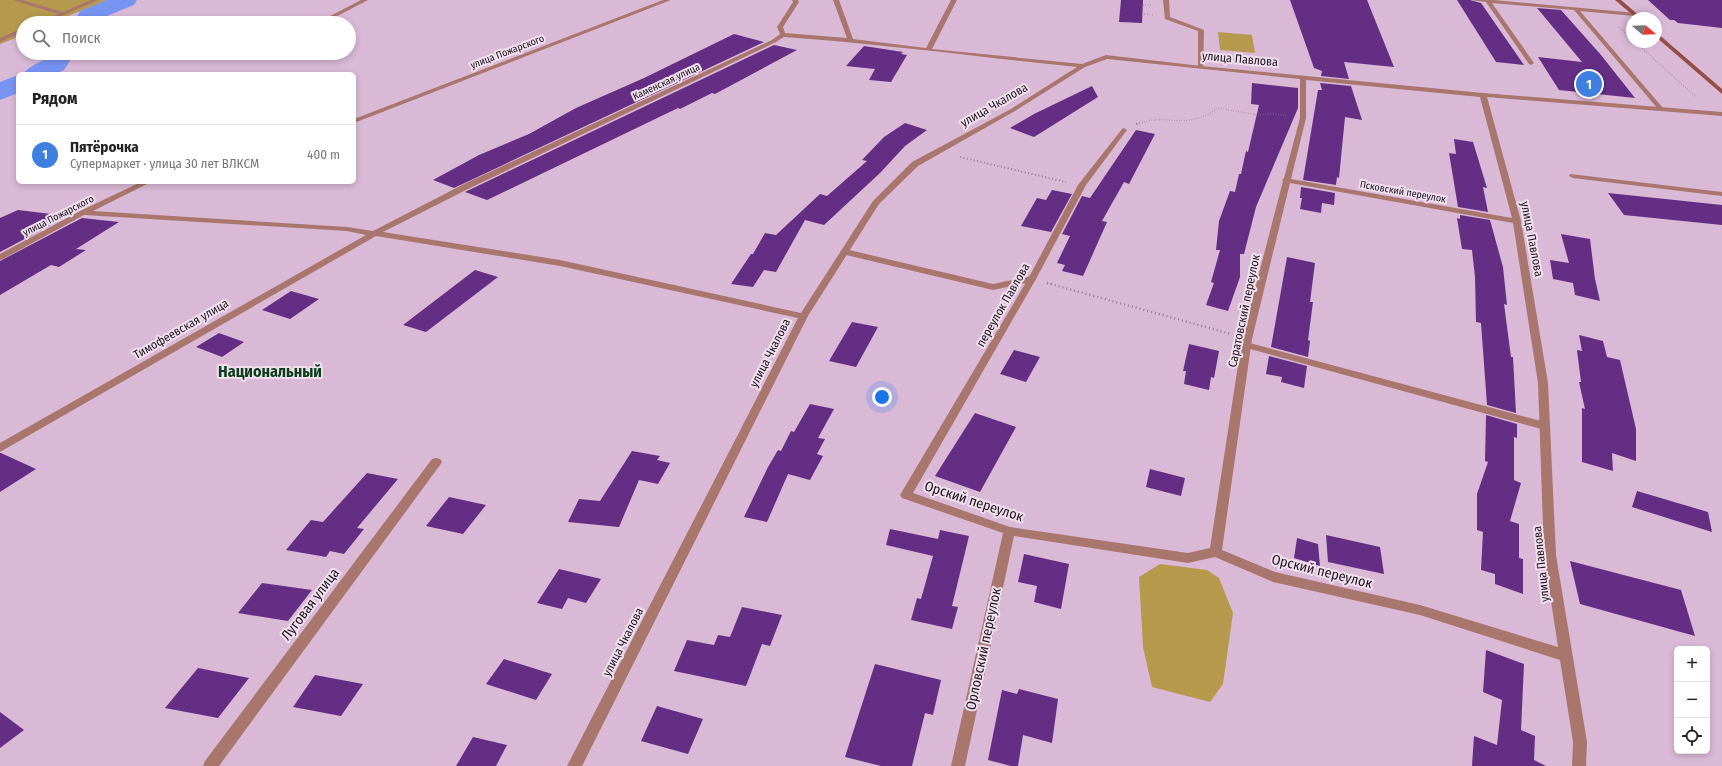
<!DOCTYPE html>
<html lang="ru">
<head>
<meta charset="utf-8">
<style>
	:root { --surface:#fff; --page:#f2f2f2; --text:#222; --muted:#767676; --line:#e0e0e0; --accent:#111827 }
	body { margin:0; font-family:"Fira Sans Condensed",sans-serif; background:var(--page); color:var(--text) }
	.controls { position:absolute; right:12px; bottom:12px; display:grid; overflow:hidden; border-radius:6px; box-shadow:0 2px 6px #0003 }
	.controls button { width:36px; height:36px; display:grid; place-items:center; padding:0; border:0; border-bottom:1px solid var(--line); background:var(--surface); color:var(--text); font:20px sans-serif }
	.compass { position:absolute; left:1626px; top:12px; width:36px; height:36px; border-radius:50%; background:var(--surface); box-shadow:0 2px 6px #0003; rotate:109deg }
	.you { position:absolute; left:882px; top:397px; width:14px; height:14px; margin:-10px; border:3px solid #fff; border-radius:50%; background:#1a73e8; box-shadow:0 0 0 6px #1a73e833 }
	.badge { display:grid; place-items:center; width:26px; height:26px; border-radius:50%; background:var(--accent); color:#fff; font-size:13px; font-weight:700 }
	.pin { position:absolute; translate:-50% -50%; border:2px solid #fff; box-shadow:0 1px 4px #0006 }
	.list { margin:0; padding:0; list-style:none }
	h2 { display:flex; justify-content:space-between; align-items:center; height:52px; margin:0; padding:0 16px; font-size:17px }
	h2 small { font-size:13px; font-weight:400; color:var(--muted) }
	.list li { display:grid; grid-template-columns:26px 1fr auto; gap:12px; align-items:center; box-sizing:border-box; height:60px; padding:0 16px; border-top:1px solid var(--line) }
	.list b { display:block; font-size:15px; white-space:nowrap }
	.list p { margin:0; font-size:13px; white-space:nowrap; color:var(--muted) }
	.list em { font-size:13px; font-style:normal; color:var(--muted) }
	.icon { flex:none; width:22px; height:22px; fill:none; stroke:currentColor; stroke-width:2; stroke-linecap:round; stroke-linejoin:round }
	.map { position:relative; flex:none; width:1722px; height:766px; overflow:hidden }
	.search { position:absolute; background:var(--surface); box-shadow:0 2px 6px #0003; left:16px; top:16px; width:340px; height:44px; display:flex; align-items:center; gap:10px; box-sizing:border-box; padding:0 14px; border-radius:22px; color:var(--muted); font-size:15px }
	.panel { position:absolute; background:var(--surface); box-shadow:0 2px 6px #0003; left:16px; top:72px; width:340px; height:112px; border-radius:6px }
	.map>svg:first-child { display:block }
	.green { fill:#b5994d }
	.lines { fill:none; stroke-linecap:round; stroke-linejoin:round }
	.river { fill:#7894f3; fill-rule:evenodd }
	.building { fill:#642e85 }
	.path-far2 { stroke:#957c92; stroke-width:1.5; stroke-dasharray:0.5 2; stroke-linecap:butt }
	.path-far1 { stroke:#957c92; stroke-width:2; stroke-dasharray:1 2.5; stroke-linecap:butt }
	.path { stroke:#957c92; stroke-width:2.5; stroke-dasharray:1 3; stroke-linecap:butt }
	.service { fill:#a8766d; fill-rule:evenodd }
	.minor { fill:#a8766d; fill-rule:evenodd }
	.secondary { fill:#954e43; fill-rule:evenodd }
	.labels { text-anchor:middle; stroke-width:4; stroke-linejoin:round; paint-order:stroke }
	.far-street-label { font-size:10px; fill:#20151f; stroke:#f0dfee }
	.street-label { font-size:12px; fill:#20151f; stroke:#f0dfee }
	.near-street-label { font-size:14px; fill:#20151f; stroke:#f0dfee }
	.district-label { font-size:16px; font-weight:bold; fill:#093d1b; stroke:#f0dfee }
</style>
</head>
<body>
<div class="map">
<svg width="1722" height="766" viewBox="0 0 1722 766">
	<rect width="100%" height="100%" fill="#dab9d6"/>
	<g class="green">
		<path d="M0 0H107L51 23H23V35L0 44Z"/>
		<path d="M1218 32 1252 35 1255 53 1220 50Z"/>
		<path d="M1160 564 1207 570 1219 578 1233 613 1223 684 1210 702 1152 687 1143 647 1139 577Z"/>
	</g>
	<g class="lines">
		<g class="river">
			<path d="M107 0H137L134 5 97 20 95 23H73L80 11Z"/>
			<path d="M51 53H75L64 70 56 74H23C30 64 44 63 51 53Z"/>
			<path d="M18 75V93L0 100V82Z"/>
		</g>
	</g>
	<g class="building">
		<path d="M1121 0H1143L1142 23 1119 22Z"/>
		<path d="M1290 0H1367L1394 67 1344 62 1349 79 1321 76 1322 71 1314 68Z"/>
		<path d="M1457 0H1470L1481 3 1524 65 1496 62Z"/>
		<path d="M1648 0H1722V28L1678 23 1674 20H1670Z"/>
		<path d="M1537 8 1561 10 1601 55 1635 98 1559 90 1538 57 1582 62Z"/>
		<path d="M734 34 764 42 454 188 433 180 479 155 529 134 576 108 644 78Z"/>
		<path d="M774 45 797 50 715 94 712 93 680 109 678 108 487 200 465 192Z"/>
		<path d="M864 46 903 52 901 54 907 55 891 82 869 80 875 69 846 66Z"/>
		<path d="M1252 83 1298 88V108L1256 207 1244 254H1240V277L1228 311 1206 305 1214 283 1211 282 1220 250H1216L1219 221 1230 191 1235 192 1239 174H1241L1246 151 1248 152 1259 105 1251 104Z"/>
		<path d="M1320 83 1351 86 1362 120 1345 117 1339 178 1337 177 1336 185 1303 180 1318 90H1322Z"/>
		<path d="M1092 86 1098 97 1034 137 1010 128 1034 114Z"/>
		<path d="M905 123 927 130 905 146 880 173 824 225 805 220 776 272 764 270 753 287 731 284 751 254H753L765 233 776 235 820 194 827 196 867 161 862 160 884 137Z"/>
		<path d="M1136 130 1155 134 1129 184 1124 182 1102 221 1107 222 1083 276 1062 271 1065 265 1057 263 1070 236 1062 234 1082 196 1090 198Z"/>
		<path d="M1454 139 1473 142 1487 188 1483 187 1488 212 1458 207 1449 153 1456 154Z"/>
		<path d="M1301 187 1335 193 1334 205 1322 203 1321 213 1300 209 1302 198H1300Z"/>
		<path d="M1052 190 1072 194 1051 232 1021 226 1037 198 1046 200Z"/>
		<path d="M1608 193 1722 205V225L1624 215Z"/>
		<path d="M18 210 68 216 0 252V218Z"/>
		<path d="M1460 215 1490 220 1503 267 1507 305 1504 304 1511 357H1513L1516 413 1487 405 1481 323 1476 322 1475 277 1472 250 1462 249 1457 218 1460 219Z"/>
		<path d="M82 218 119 222 76 249 86 250 59 267 51 265 0 295V261Z"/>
		<path d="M1561 234 1590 239 1595 279 1600 301 1575 295 1573 283 1553 279 1550 260 1569 263Z"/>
		<path d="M1287 257 1315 263 1310 302H1313L1308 340 1310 341 1308 357 1271 347Z"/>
		<path d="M475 270 498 277 426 332 403 325Z"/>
		<path d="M291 291 319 299 290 319 262 310Z"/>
		<path d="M852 322 878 327 856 367 829 361Z"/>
		<path d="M219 333 244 342 222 357 196 347Z"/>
		<path d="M1579 335 1603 341 1607 357 1620 360 1636 429V461L1612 453 1613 471 1582 462V408L1585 409 1579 382H1581L1577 350 1582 351Z"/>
		<path d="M1189 344 1219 351 1214 378 1211 377 1209 390 1184 384 1186 371H1183Z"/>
		<path d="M1014 350 1040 357 1026 382 1000 374Z"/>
		<path d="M1269 356 1307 366 1304 388 1281 382 1282 377 1266 374Z"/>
		<path d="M810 404 834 409 818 438 825 439 817 454 823 456 810 480 788 474 767 522 744 517 768 467 778 450 781 451 791 431 794 432Z"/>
		<path d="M975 413 1016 427 980 492 935 476Z"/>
		<path d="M1486 415 1517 424V438L1514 437V480L1521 483 1510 521 1519 524V558L1523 559V594L1495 584V574L1481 570 1483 532 1477 530V494L1488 462 1485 461Z"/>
		<path d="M632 451 660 456 657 460 670 463 658 484 639 480 619 527 568 522 579 499 600 501Z"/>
		<path d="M0 453H1L36 469 0 492Z"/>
		<path d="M1150 469 1185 478 1181 496 1146 487Z"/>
		<path d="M367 473 398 479 357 528 364 529 344 554 330 551 326 557 286 550 311 520 323 522Z"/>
		<path d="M1637 491 1708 512 1712 532 1632 507Z"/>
		<path d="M449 497 486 505 463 534 426 526Z"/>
		<path d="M890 529 938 539 940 530 969 536 952 606 958 607 952 629 911 620 917 598 921 599 933 556 886 545Z"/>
		<path d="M1326 535 1380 547 1384 574 1328 562Z"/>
		<path d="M1297 538 1318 544 1320 566 1294 558Z"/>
		<path d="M1024 554 1069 564 1061 609 1034 602 1037 586 1018 582Z"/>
		<path d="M1570 561 1681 590 1695 636 1580 604Z"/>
		<path d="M559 569 601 579 586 603 568 598 562 609 537 603Z"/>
		<path d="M262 583 312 590 288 621 238 613Z"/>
		<path d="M742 607 782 615 770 646 762 644 746 686 674 671 687 640 714 645 718 635 730 637Z"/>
		<path d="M1486 650 1524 664 1521 730 1535 736 1534 760 1546 766H1472L1474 736 1497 745 1502 700 1483 692Z"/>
		<path d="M504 659 552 674 536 700 486 684Z"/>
		<path d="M875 664 941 680 933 715 925 713 912 766H881L845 757Z"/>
		<path d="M198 668 249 678 218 718 165 708Z"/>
		<path d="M315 675 363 684 341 716 293 707Z"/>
		<path d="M1019 689 1058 699 1052 743 1023 735 1018 766H1011L988 760 1002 690 1017 694Z"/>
		<path d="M657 706 703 719 688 754 641 741Z"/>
		<path d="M0 712 24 730 0 748Z"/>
		<path d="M473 737 507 745 496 766H456Z"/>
	</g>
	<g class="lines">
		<g class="path-far2">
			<path d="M1143 5H1152"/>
			<path d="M1142 14 1154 15"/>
			<path d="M1619 27 1632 39"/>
			<path d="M1635 42 1696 97"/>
			<path d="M1137 124C1168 112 1185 132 1218 108L1258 115 1274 114 1288 116"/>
		</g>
		<g class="path-far1">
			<path d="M1136 124 1140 123"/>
			<path d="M960 157 1066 182"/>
			<path d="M1047 283 1051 284"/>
		</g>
		<path class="path" d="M1047 283 1231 334"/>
		<g class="service">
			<path d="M13 0H22L63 12 91 0H98L45 23H37L58 14Z"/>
			<path d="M1163 0H1169L1170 17 1204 30 1203 69 1198 68V31L1165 19Z"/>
			<path d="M1471 0H1494L1636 13 1637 14 1634 16 1580 11 1663 108 1658 109 1574 10 1492 3 1534 63 1531 65 1529 64 1486 2Z"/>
			<path d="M23 28V32L0 42V38Z"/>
			<path d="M1570 174 1722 192V196L1573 178 1569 176Z"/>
			<path d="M845 249 993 284 1032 276 1036 279 1032 282 993 290 842 254 841 252 842 250Z"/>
			<path d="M1246 342 1545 422 1549 423 1550 426 1549 429 1545 430 1243 347 1241 345Z"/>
		</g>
		<g class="minor">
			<path d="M361 0H368L324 23H317Z"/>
			<path d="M663 0H671L354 123V119Z"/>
			<path d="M792 0H798L799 2 783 27 785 33 847 38 833 0H839L853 39 926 48 951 0H957L932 49 1082 64 1106 55 1201 66 1483 93 1722 112V116L1487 97 1521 221 1548 383 1556 555 1587 742 1586 766H1572L1573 742 1560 660 1420 615 1273 582 1215 557 1188 563 1014 536 965 766H951L1003 533 902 498 900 495 1028 279 1078 185 1122 129 1124 128 1127 130 1086 185 1036 279 913 493 1010 527 1188 553 1210 548 1242 339 1283 181 1282 180 1284 178 1300 118V79L1107 59 1085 67 1015 111 918 166 879 204 808 316 582 766H567L798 318 560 266 376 236 0 452V443L366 235 347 231 84 215 3 259 0 260V254L80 211 141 182H151L93 211 347 227 373 231 464 184 772 40 780 34 777 27 793 2ZM784 37C882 44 979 57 1077 67L1011 109 912 162 873 201 801 313 560 260 383 232 470 188 776 42ZM1306 80 1480 97 1512 218 1291 179 1306 118ZM1290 183 1513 223 1538 383 1544 555 1558 647 1420 605 1275 572 1222 550 1252 339Z"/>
			<path d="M436 458 440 459 442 462 440 465 219 766H203L205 761 432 459Z"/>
		</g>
		<g class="secondary">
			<path d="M1615 0H1621L1642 18H1636Z"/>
			<path d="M1656 32 1722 89V94L1656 37Z"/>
		</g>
	</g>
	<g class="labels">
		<g class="far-street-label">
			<text transform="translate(507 51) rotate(-21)" y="4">улица Пожарского</text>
			<text transform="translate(666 81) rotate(-25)" y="4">Каменская улица</text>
			<text transform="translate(1403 191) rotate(10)" y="4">Псковский переулок</text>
			<text transform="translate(58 215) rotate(-27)" y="4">улица Пожарского</text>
		</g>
		<g class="street-label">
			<text transform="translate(1240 59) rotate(5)" y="4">улица Павлова</text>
			<text transform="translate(994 105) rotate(-30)" y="4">улица Чкалова</text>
			<text transform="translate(1532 239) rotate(79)" y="4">улица Павлова</text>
			<text transform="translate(1003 305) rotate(-60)" y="4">переулок Павлова</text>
			<text transform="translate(1244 311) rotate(-78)" y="4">Саратовский переулок</text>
			<text transform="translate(181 329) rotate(-30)" y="4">Тимофеевская улица</text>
			<text transform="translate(770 353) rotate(-63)" y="4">улица Чкалова</text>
			<text transform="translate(1541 564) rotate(-96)" y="4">улица Павлова</text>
			<text transform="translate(623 642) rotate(-63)" y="4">улица Чкалова</text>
		</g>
		<g class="near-street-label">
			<text transform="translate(974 501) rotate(18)" y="5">Орский переулок</text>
			<text transform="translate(1322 571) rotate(14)" y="5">Орский переулок</text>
			<text transform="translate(310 604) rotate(-53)" y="5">Луговая улица</text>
			<text transform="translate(983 649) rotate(-78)" y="5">Орловский переулок</text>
		</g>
		<g class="district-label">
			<text x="270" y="377">Национальный</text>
		</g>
	</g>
</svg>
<div class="controls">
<button>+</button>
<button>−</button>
<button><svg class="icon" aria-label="locate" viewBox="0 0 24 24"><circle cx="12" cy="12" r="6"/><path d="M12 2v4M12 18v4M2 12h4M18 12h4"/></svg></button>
</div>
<svg class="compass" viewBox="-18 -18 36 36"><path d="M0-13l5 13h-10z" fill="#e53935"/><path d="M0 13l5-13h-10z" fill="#767676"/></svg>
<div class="you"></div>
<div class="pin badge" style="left:1589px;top:84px;background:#3f7fe0">1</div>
<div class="search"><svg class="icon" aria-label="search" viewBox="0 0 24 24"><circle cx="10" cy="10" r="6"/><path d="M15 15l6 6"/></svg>Поиск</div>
<section class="panel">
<h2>Рядом<small></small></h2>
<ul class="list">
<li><span class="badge" style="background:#3f7fe0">1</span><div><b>Пятёрочка</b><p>Супермаркет · улица 30 лет ВЛКСМ</p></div><em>400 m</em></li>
</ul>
</section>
</div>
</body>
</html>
